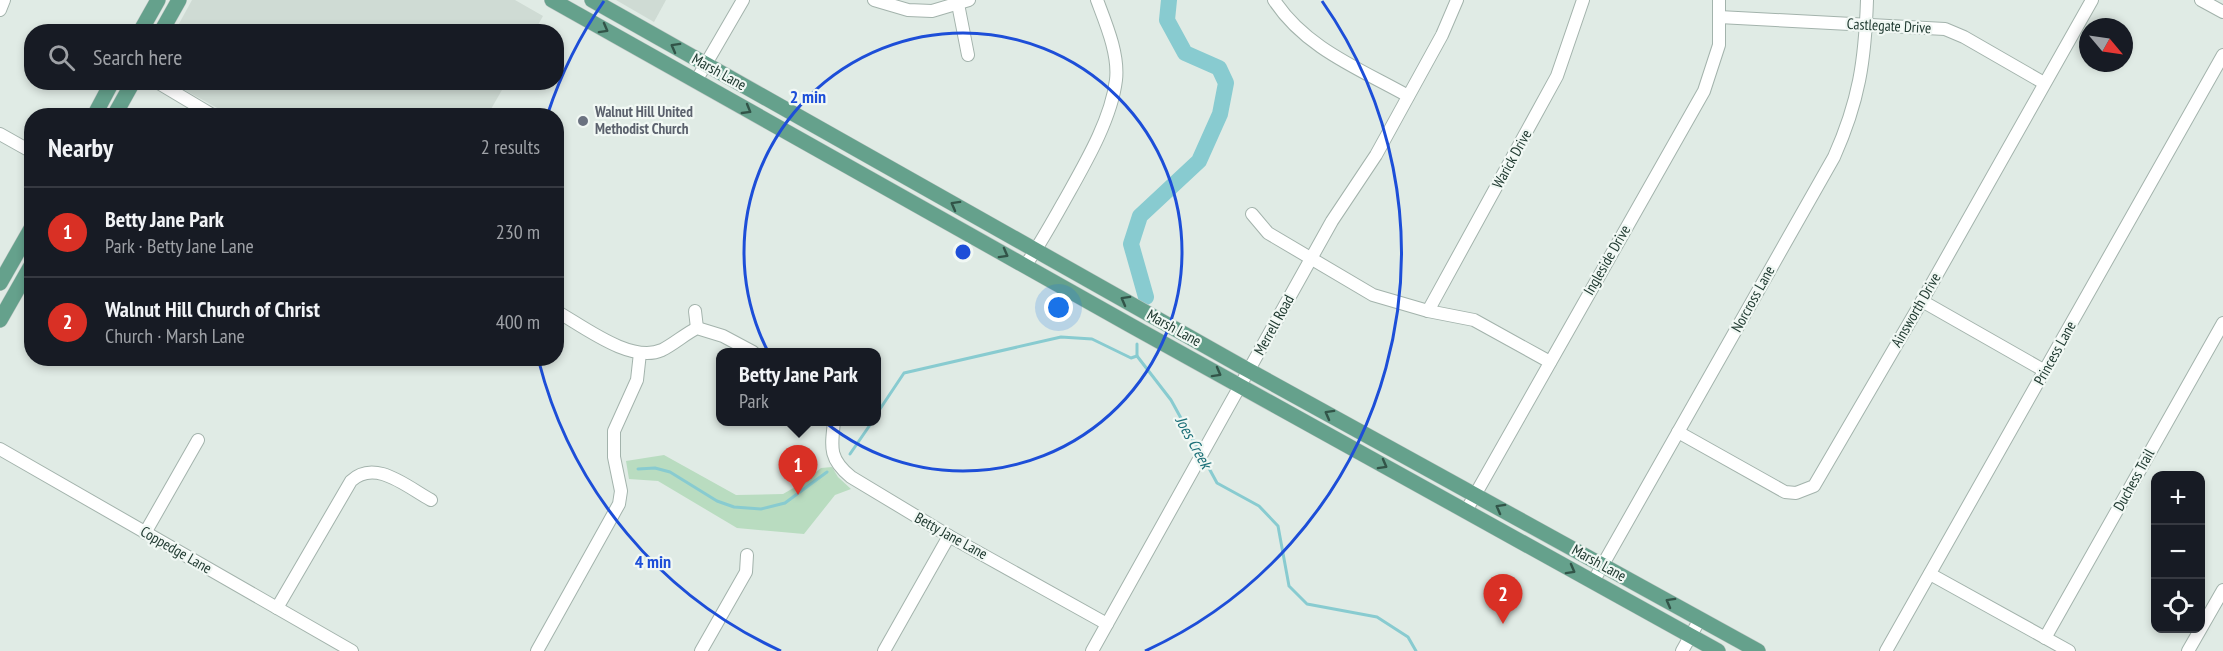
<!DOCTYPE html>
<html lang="en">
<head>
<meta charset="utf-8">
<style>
	:root { --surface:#171b24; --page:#20242c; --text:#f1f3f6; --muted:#9ea1a6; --line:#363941; --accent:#d93025 }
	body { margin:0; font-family:"PT Sans Narrow",sans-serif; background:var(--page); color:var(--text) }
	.controls { position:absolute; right:18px; bottom:18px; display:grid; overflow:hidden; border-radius:12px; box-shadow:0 3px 9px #0003 }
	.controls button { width:54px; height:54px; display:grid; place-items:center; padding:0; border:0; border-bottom:2px solid var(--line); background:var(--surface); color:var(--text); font:30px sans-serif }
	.compass { position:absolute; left:2079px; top:18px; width:54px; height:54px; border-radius:50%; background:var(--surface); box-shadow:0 3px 9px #0003; rotate:119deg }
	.you { position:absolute; left:1059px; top:308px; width:21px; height:21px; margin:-15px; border:4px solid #fff; border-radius:50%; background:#1a73e8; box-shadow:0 0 0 9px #1a73e833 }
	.badge { display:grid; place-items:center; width:39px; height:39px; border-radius:50%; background:var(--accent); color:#fff; font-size:20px; font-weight:700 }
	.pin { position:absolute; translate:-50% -50px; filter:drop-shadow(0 2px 3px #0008) }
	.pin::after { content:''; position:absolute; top:32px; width:21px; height:18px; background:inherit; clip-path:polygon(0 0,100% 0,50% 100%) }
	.popup { position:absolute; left:716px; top:348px; width:165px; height:78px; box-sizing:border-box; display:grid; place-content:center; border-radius:12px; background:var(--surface); filter:drop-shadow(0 2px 4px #0005); font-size:20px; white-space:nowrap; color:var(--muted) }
	.popup b { font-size:22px; color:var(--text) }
	.popup::after { content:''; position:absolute; left:50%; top:100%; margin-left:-12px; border:12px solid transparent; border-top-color:var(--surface) }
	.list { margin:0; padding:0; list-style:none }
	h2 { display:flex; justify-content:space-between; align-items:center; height:78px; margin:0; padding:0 24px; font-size:26px }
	h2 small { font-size:20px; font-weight:400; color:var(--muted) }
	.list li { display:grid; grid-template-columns:39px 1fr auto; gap:18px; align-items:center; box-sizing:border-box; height:90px; padding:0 24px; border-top:2px solid var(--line) }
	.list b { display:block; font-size:22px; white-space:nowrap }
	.list p { margin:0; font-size:20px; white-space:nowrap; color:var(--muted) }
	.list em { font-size:20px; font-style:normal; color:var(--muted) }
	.icon { flex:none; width:33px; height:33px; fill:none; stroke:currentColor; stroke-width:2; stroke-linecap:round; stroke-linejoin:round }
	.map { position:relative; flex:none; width:2223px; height:651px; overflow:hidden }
	.search { position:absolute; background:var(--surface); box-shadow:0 3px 9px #0003; left:24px; top:24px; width:540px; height:66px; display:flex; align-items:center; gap:15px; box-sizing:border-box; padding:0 21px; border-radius:24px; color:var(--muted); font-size:22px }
	.panel { position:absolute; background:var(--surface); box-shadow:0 3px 9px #0003; left:24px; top:108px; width:540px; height:258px; border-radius:24px }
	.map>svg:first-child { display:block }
	.built { fill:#cfdbd4 }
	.green { fill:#b9dcc0 }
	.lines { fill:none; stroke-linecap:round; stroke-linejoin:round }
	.stream { stroke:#88cbd0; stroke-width:3 }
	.river { stroke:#88cbd0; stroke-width:16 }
	.minor-casing { stroke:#a3b3ac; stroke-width:14 }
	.major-casing { stroke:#c1c8c6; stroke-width:16 }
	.minor { stroke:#fff; stroke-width:12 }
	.major { stroke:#65a18c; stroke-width:15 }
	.oneway { stroke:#325448 }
	.ring { fill:none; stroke:#1d4ed8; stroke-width:3 }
	.worship-dot { fill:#6b7280; stroke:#f1f8f4; stroke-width:2 }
	.labels { text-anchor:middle; stroke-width:4.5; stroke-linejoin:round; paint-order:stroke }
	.street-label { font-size:15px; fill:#213b32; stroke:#f1f8f4 }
	.worship-label { font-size:15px; font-weight:bold; fill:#5b616d; stroke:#f1f8f4; text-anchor:start }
	.water-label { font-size:16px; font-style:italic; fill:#1b6f77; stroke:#f1f8f4 }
	.centre { fill:#1d4ed8; stroke:#f1f8f4; stroke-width:3 }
	.ring-label { font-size:18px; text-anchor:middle; font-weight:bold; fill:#1d4ed8; stroke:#f1f8f4; stroke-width:4.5; stroke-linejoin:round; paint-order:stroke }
</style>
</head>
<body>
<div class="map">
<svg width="2223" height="651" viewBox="0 0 2223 651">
	<rect width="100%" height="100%" fill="#e0ebe5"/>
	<g class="built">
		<path d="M192 0H515L543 16 534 32 175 31Z"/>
		<path d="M616 0H666L654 22Z"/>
		<path d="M172 83H506L487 116 230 115Z"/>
	</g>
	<path class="green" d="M664 455 736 495 783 494 804 482 821 468 832 467 838 477 851 489 835 495 804 534 737 528 658 481 629 479 626 461Z"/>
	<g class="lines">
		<g class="stream">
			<path d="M1137 344V356L1171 400 1199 451"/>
			<path d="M876 415 904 373 1061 337 1092 339 1131 358 1137 356"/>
			<path d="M850 454 872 422"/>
			<path d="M1204 459 1217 483 1259 506 1278 526 1289 586 1307 604 1377 617 1408 637 1416 651"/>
			<path d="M638 469 655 468 670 472 717 501 734 507 761 509 785 503 827 472"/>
		</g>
		<path class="river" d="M1146 297 1131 244 1140 216 1199 161 1220 114 1226 83 1219 68 1185 53 1167 20 1169 0"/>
		<defs>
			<g id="minor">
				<path d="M874 0 908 10 932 11 969 0"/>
				<path d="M1274 0C1305 48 1360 69 1408 96"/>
				<path d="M2201 0 2223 12"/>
				<path d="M958 4 968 55"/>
				<path d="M0 10 4 0"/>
				<path d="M1719 17 1945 29 1964 37 2044 83"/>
				<path d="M696 81 743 0"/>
				<path d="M157 82 214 116"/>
				<path d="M0 134 32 152"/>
				<path d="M1252 214 1268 233 1373 295 1428 311 1474 320 1550 362"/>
				<path d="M1025 266C1039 246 1051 224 1063 203 1083 167 1111 121 1116 80 1119 54 1106 24 1097 0"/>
				<path d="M1922 301 2045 371"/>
				<path d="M556 311C583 326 631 364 662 350 674 344 685 334 697 328L723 336 753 352"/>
				<path d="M695 311 697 328"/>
				<path d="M1428 311 1557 76 1583 0"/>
				<path d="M834 422C831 448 829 459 851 477L949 536 1107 624"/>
				<path d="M1678 432 1785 492 1796 493 1814 486 1922 301 2092 0"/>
				<path d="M0 449 352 651"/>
				<path d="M1466 511 1704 91 1719 45V0"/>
				<path d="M145 533 198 440"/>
				<path d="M1930 574 2069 651"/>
				<path d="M1593 582 1834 157C1859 101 1865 61 1867 0"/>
				<path d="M277 608 351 481C375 458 407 487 431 500"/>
				<path d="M2045 638 2223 323"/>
				<path d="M537 651 619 504 621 491 614 457V431L637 380 640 353"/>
				<path d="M701 651 746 572 747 555"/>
				<path d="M884 651 949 536"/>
				<path d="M1092 651 1332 221 1376 155 1442 35 1457 0"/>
				<path d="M1682 651 1700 619"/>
				<path d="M1886 651 2223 55"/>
				<path d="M2188 651 2223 590"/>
			</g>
			<g id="major">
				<path d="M552 0 1130 325 1718 651"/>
				<path d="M592 0 1239 365 1758 651"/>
				<path d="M140 32 158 0"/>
				<path d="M161 32 179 0"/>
				<path d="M94 116 112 82"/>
				<path d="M114 116 133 82"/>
				<path d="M0 283 32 227"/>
				<path d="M0 320 32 264"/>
			</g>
		</defs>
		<use href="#minor" class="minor-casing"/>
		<use href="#major" class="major-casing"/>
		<use href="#minor" class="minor"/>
		<use href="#major" class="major"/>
	</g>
	<defs><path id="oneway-chevron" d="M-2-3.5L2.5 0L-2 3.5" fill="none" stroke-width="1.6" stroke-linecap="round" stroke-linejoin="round" transform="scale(1.5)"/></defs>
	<g class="oneway">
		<use href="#oneway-chevron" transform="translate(604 29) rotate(29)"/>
		<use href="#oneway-chevron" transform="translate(675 47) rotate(-151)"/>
		<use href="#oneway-chevron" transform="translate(747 110) rotate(30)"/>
		<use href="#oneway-chevron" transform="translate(955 205) rotate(-151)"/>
		<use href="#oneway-chevron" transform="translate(1004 254) rotate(29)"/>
		<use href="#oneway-chevron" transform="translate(1125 300) rotate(-151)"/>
		<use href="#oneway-chevron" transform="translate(1217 373) rotate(29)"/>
		<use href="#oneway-chevron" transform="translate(1329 414) rotate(-151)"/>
		<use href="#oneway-chevron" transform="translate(1383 465) rotate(29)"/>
		<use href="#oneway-chevron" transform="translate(1500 508) rotate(-151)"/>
		<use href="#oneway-chevron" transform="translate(1571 570) rotate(29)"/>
		<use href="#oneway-chevron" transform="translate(1670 602) rotate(-151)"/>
	</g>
	<g class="ring">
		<circle cx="963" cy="252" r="219"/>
		<path d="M781 651A438 438 0 0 1 539 362M548 113A438 438 0 0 1 604 1M1322 1A438 438 0 0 1 1145 651"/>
	</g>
	<circle class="worship-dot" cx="583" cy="121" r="6"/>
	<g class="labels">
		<g class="street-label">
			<text transform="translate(1889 26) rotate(3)" y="5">Castlegate Drive</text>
			<text transform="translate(719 72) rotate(29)" y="5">Marsh Lane</text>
			<text transform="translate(1512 159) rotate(-61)" y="5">Warick Drive</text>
			<text transform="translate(1607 260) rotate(-60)" y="5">Ingleside Drive</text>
			<text transform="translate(1753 299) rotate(-61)" y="5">Norcross Lane</text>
			<text transform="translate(1916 310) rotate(-60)" y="5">Ainsworth Drive</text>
			<text transform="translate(1274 325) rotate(-61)" y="5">Merrell Road</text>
			<text transform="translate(1174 328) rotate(29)" y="5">Marsh Lane</text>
			<text transform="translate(2055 353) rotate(-61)" y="5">Princess Lane</text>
			<text transform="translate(2134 480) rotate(-61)" y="5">Duchess Trail</text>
			<text transform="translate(951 536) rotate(29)" y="5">Betty Jane Lane</text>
			<text transform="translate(176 550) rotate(30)" y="5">Coppedge Lane</text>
			<text transform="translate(1599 563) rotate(29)" y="5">Marsh Lane</text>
		</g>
		<g class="worship-label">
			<text x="595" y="117">Walnut Hill United<tspan x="595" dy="17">Methodist Church</tspan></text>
		</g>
		<g class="water-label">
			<text transform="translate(1194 442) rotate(61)" y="6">Joes Creek</text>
		</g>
	</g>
	<circle cx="963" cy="252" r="9" class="centre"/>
	<g class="ring-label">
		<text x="808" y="103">2 min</text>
		<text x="653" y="568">4 min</text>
	</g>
</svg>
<div class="controls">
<button>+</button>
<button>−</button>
<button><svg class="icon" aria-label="locate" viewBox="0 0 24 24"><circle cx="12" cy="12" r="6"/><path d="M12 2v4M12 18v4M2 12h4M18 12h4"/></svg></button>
</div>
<svg class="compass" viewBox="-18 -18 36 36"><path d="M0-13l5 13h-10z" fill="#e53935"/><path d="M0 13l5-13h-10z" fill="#9ea1a6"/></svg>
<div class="you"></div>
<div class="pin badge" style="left:798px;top:495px">1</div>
<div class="popup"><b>Betty Jane Park</b>Park</div>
<div class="pin badge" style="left:1503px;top:624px">2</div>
<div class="search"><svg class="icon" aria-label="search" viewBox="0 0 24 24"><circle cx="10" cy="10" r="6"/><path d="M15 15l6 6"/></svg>Search here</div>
<section class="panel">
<h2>Nearby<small>2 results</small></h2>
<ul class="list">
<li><span class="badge">1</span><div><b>Betty Jane Park</b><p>Park · Betty Jane Lane</p></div><em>230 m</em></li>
<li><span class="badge">2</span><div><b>Walnut Hill Church of Christ</b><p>Church · Marsh Lane</p></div><em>400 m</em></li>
</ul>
</section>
</div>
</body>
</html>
